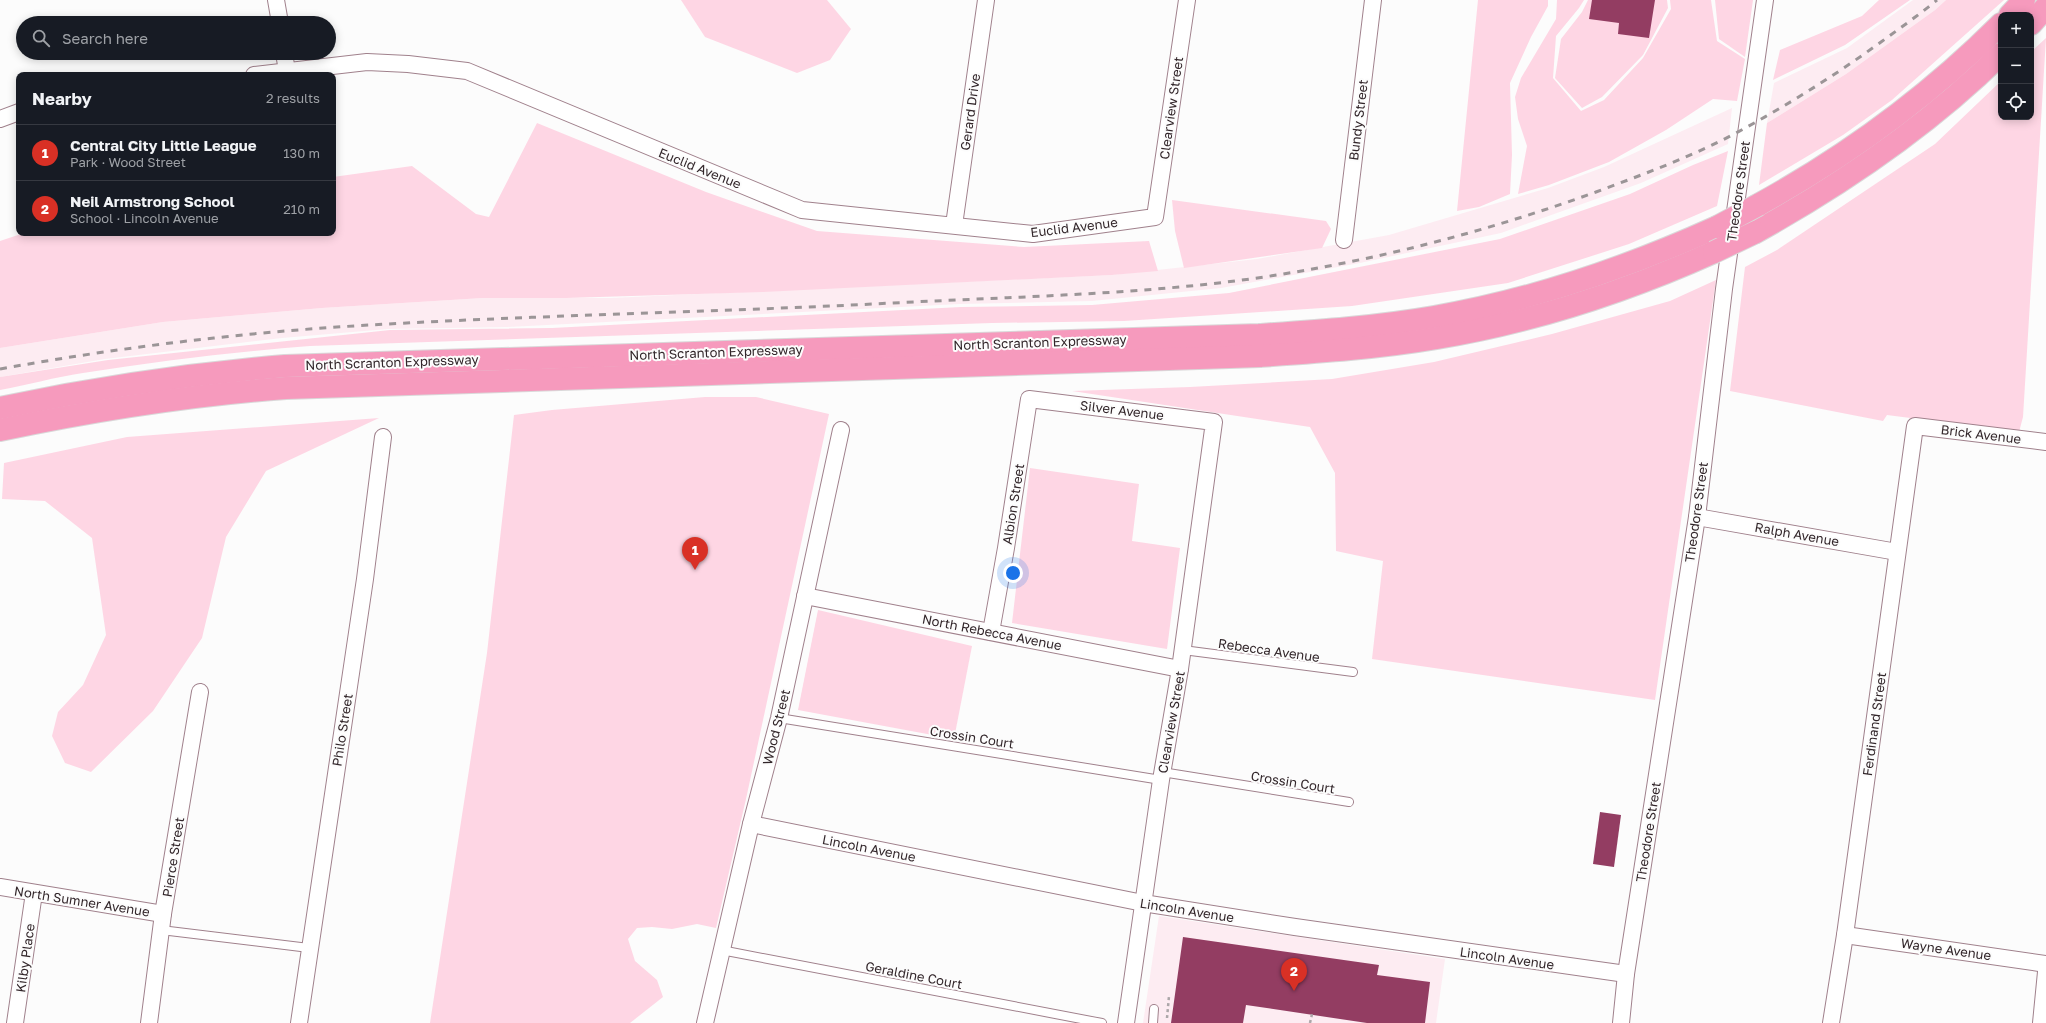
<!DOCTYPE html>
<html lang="en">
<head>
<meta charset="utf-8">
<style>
	:root { --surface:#171b24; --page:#20242c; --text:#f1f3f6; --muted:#9ea1a6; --line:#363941; --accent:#d93025 }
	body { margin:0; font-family:"Golos Text",sans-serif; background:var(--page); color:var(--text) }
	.controls { position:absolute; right:12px; top:12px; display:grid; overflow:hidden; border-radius:8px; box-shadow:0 2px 10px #0003 }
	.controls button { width:36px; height:36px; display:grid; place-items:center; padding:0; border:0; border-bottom:1px solid var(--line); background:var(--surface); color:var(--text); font:20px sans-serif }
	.you { position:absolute; left:1013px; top:573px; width:14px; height:14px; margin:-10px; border:3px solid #fff; border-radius:50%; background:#1a73e8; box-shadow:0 0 0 6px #1a73e833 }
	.badge { display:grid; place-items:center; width:26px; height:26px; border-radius:50%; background:var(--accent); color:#fff; font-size:13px; font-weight:700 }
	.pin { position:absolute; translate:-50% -33px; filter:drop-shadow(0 1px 2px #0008) }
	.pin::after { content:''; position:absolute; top:21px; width:14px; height:12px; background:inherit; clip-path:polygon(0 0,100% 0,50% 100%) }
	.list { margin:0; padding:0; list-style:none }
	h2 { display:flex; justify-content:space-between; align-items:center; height:52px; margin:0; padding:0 16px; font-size:17px }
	h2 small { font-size:13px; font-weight:400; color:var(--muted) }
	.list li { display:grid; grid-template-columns:26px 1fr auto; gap:12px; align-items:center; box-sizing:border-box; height:56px; padding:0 16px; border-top:1px solid var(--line) }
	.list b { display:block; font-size:15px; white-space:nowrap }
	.list p { margin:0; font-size:13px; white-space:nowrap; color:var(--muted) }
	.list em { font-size:13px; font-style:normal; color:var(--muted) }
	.icon { flex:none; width:22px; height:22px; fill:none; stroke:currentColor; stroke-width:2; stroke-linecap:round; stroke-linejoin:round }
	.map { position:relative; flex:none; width:2046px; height:1023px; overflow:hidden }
	.search { position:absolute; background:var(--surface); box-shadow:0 2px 10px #0003; left:16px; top:16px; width:320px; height:44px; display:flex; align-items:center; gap:10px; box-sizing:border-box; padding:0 14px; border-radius:22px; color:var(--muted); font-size:15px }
	.panel { position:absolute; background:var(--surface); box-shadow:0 2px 10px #0003; left:16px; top:72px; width:320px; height:164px; border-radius:8px }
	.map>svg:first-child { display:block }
	.built { fill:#fdecf2 }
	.green { fill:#fed6e4 }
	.building { fill:#933d62 }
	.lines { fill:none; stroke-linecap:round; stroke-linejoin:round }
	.service-casing { stroke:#a0818c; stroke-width:10 }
	.minor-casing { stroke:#a0818c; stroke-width:18 }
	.motorway-casing { stroke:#dad8d9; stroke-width:24 }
	.path { stroke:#aca7a9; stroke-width:2.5; stroke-dasharray:3 3; stroke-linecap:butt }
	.service { stroke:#fff; stroke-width:8 }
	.minor { stroke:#fff; stroke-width:16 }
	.motorway { stroke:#f69abd; stroke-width:22 }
	.rail { stroke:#9b9597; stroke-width:3; stroke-dasharray:7 7; stroke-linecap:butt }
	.motorway-bridge-casing { stroke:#dad8d9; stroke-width:24; stroke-linecap:butt }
	.motorway-bridge { stroke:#f69abd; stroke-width:22 }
	.labels { text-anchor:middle; stroke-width:4; stroke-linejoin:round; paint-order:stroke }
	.street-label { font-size:13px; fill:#32262a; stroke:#fcfcfc }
</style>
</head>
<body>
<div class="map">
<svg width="2046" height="1023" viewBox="0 0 2046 1023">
	<rect width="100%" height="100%" fill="#fcfcfc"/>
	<g class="built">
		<path d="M1913 0H1946L1935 10 1846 74 1767 123 1774 83 1847 48Z"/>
		<path d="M1732 108 1728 144 1641 183 1501 233 1360 263 1221 288 1092 301 960 304 507 327 388 329 282 338 105 359 0 377V348L163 322 322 308 483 298H610L1112 275 1257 259 1389 235 1548 188 1604 167Z"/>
		<path d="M1159 916 1445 959 1436 1023H1143Z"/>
	</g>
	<g class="green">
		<path d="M681 0H827L851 29 830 60 797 73 705 37Z"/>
		<path d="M1478 0H1548V6L1531 37 1510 83 1512 155 1510 194 1479 207 1457 211Z"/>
		<path d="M1557 0H1584L1579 8 1556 36 1553 78 1581 111 1604 100 1643 58 1671 9 1670 0H1711L1717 41 1745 59 1737 101 1713 99 1666 130 1609 162 1549 185 1518 194 1527 146 1518 119 1515 97 1521 78 1556 19Z"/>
		<path d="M1588 0H1667L1668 8 1643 55 1602 97 1582 108 1555 78 1561 39 1582 12Z"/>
		<path d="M1715 0H1753L1745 57 1719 39Z"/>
		<path d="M1879 0H1910L1845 45 1773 80 1780 50 1862 16Z"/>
		<path d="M1946 0H2004L1892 100 1843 135 1759 185 1767 123 1846 74 1935 10Z"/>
		<path d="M2046 38 2023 417 2019 432 1887 415 1883 421 1730 391 1745 267 1777 250 1935 144 2001 81V117H2031V52Z"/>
		<path d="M537 123 706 192 817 231 1024 247 1149 241 1158 271 1112 275 763 292 566 298H483L322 308 163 322 0 348V241L24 233H333V177L412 166 476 214 489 217Z"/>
		<path d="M1728 151 1717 206 1629 244 1508 283 1352 306 1124 321 992 323 310 346C234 352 159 361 83 373 55 377 28 385 0 390V377L108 360 390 330 552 328 961 307 1092 305 1229 293 1500 239 1630 194 1693 165Z"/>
		<path d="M1172 200 1326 221 1331 229 1322 248 1184 268 1175 231Z"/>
		<path d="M1716 280 1655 700 1372 659 1383 561 1336 551 1335 473 1310 427 1072 391 1190 387 1332 379 1434 362 1552 334 1670 301Z"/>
		<path d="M705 397H756L829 414 746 799 716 928 697 924 672 929 652 927 637 928 628 939 635 961 657 980 663 997 630 1023H430L487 653 514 415 552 410Z"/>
		<path d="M379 418 266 471 226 537 202 638 153 711 91 772 65 763 52 736 58 712 83 685 106 635 92 538 45 501 2 499 4 463 127 437Z"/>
		<path d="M1030 468 1139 484 1132 541 1180 548 1167 649 1012 623Z"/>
		<path d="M818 610 972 646 954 739 798 710Z"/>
	</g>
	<g class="building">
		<path d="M1592 0H1655L1649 38 1618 34 1619 23 1589 19Z"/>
		<path d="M1600 812 1621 815 1614 867 1593 864Z"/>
		<path d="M1183 937 1379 965 1377 975 1430 982 1425 1023H1367L1246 1005 1243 1023H1171Z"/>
	</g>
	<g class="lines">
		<defs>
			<g id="service">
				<path d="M1183 650 1353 672"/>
				<path d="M779 718 1161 780"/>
				<path d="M1162 772 1349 802"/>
				<path d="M161 930 309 948"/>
				<path d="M721 950 1102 1023"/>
				<path d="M1153 1023 1154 1009"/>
			</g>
			<g id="minor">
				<path d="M276 0 280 23"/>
				<path d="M284 53 287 71"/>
				<path d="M254 75 367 62 408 64 467 71 802 210 1033 234 1155 217 1187 0"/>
				<path d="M0 119 19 112"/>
				<path d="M954 225 986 0"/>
				<path d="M1344 240 1373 0"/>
				<path d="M1697 517 1897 552"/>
				<path d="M805 596 1180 669"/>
				<path d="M991 632 1006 548 1029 399 1214 422 1180 669 1161 780 1126 1023"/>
				<path d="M751 824 1143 903 1295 927 1626 974"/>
				<path d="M0 887 163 914"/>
				<path d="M1845 935 2046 964"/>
				<path d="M15 1023 34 893"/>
				<path d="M149 1023 163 914 200 692"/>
				<path d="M299 1023 365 579 383 437"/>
				<path d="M705 1023 751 824 779 718 841 430"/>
				<path d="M1621 1023 1626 974 1697 517 1724 289 1765 0"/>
				<path d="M1831 1023 1845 935 1915 426 2046 442"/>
				<path d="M2041 1023 2046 972"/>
			</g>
			<g id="motorway">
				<path d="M2010 15 2024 0"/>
				<path d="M2031 24 2046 7"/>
				<path d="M1758 205C1847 156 1929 96 2001 24"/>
				<path d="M1756 232C1844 183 1929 125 2001 54"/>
				<path d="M0 408C94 388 189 374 285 366L1259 335C1317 331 1376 327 1434 317 1533 300 1626 268 1717 227"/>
				<path d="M0 430C95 410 190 395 286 388L1260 356C1319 352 1379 348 1437 338 1533 322 1625 292 1714 252"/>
			</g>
		</defs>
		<use href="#service" class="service-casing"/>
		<use href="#minor" class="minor-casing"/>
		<use href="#motorway" class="motorway-casing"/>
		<g class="path">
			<path d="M1167 1018 1169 996"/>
			<path d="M1310 1023 1312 1014"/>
		</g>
		<use href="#service" class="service"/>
		<use href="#minor" class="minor"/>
		<use href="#motorway" class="motorway"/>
		<path class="rail" d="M0 369C122 347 246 332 370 325 544 315 719 312 893 303 1007 297 1122 295 1235 281 1359 265 1480 234 1596 192 1644 174 1691 157 1736 133 1786 106 1834 76 1881 42 1900 28 1919 15 1937 0"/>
		<defs>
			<g id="motorway-bridge">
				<path d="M1717 227 1758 205"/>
				<path d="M1714 252 1756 232"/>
			</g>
		</defs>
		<use href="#motorway-bridge" class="motorway-bridge-casing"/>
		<use href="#motorway-bridge" class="motorway-bridge"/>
	</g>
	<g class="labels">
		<g class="street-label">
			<text transform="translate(1171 108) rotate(-82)" y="5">Clearview Street</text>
			<text transform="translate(970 112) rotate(-82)" y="5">Gerard Drive</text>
			<text transform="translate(1358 120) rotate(-83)" y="5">Bundy Street</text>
			<text transform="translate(700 168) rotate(22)" y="5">Euclid Avenue</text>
			<text transform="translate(1738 191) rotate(-82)" y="5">Theodore Street</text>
			<text transform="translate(1074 227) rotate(-7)" y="5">Euclid Avenue</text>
			<text transform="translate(1040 342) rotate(-2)" y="5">North Scranton Expressway</text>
			<text transform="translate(716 352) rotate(-2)" y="5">North Scranton Expressway</text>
			<text transform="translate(392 362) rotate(-2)" y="5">North Scranton Expressway</text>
			<text transform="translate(1122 410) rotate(7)" y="5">Silver Avenue</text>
			<text transform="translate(1981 434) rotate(7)" y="5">Brick Avenue</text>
			<text transform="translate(1013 504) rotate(-81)" y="5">Albion Street</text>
			<text transform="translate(1696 512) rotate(-82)" y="5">Theodore Street</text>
			<text transform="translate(1797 534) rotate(10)" y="5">Ralph Avenue</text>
			<text transform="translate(992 632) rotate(11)" y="5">North Rebecca Avenue</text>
			<text transform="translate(1269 650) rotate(8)" y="5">Rebecca Avenue</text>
			<text transform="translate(1171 722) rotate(-80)" y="5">Clearview Street</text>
			<text transform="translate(1874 724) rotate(-82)" y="5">Ferdinand Street</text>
			<text transform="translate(776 727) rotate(-76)" y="5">Wood Street</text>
			<text transform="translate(342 730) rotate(-81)" y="5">Philo Street</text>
			<text transform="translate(972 737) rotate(9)" y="5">Crossin Court</text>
			<text transform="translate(1293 782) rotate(9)" y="5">Crossin Court</text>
			<text transform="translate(1648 832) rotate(-81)" y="5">Theodore Street</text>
			<text transform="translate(869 848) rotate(11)" y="5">Lincoln Avenue</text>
			<text transform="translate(173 857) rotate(-81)" y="5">Pierce Street</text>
			<text transform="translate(82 901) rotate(9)" y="5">North Sumner Avenue</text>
			<text transform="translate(1187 910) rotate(9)" y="5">Lincoln Avenue</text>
			<text transform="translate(1946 949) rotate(8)" y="5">Wayne Avenue</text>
			<text transform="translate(25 958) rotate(-82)" y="5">Kilby Place</text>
			<text transform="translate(1507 958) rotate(8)" y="5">Lincoln Avenue</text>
			<text transform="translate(914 975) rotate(11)" y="5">Geraldine Court</text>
		</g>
	</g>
</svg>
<div class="controls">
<button>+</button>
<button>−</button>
<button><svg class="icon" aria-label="locate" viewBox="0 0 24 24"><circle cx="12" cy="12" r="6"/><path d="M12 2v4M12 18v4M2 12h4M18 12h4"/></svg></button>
</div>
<div class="you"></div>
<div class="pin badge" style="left:695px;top:570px">1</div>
<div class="pin badge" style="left:1294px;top:991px">2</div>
<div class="search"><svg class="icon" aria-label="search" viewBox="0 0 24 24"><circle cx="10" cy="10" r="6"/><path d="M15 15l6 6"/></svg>Search here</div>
<section class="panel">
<h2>Nearby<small>2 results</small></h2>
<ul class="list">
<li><span class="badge">1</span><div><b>Central City Little League</b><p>Park · Wood Street</p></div><em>130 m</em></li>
<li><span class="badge">2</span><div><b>Neil Armstrong School</b><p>School · Lincoln Avenue</p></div><em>210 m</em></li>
</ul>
</section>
</div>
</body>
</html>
